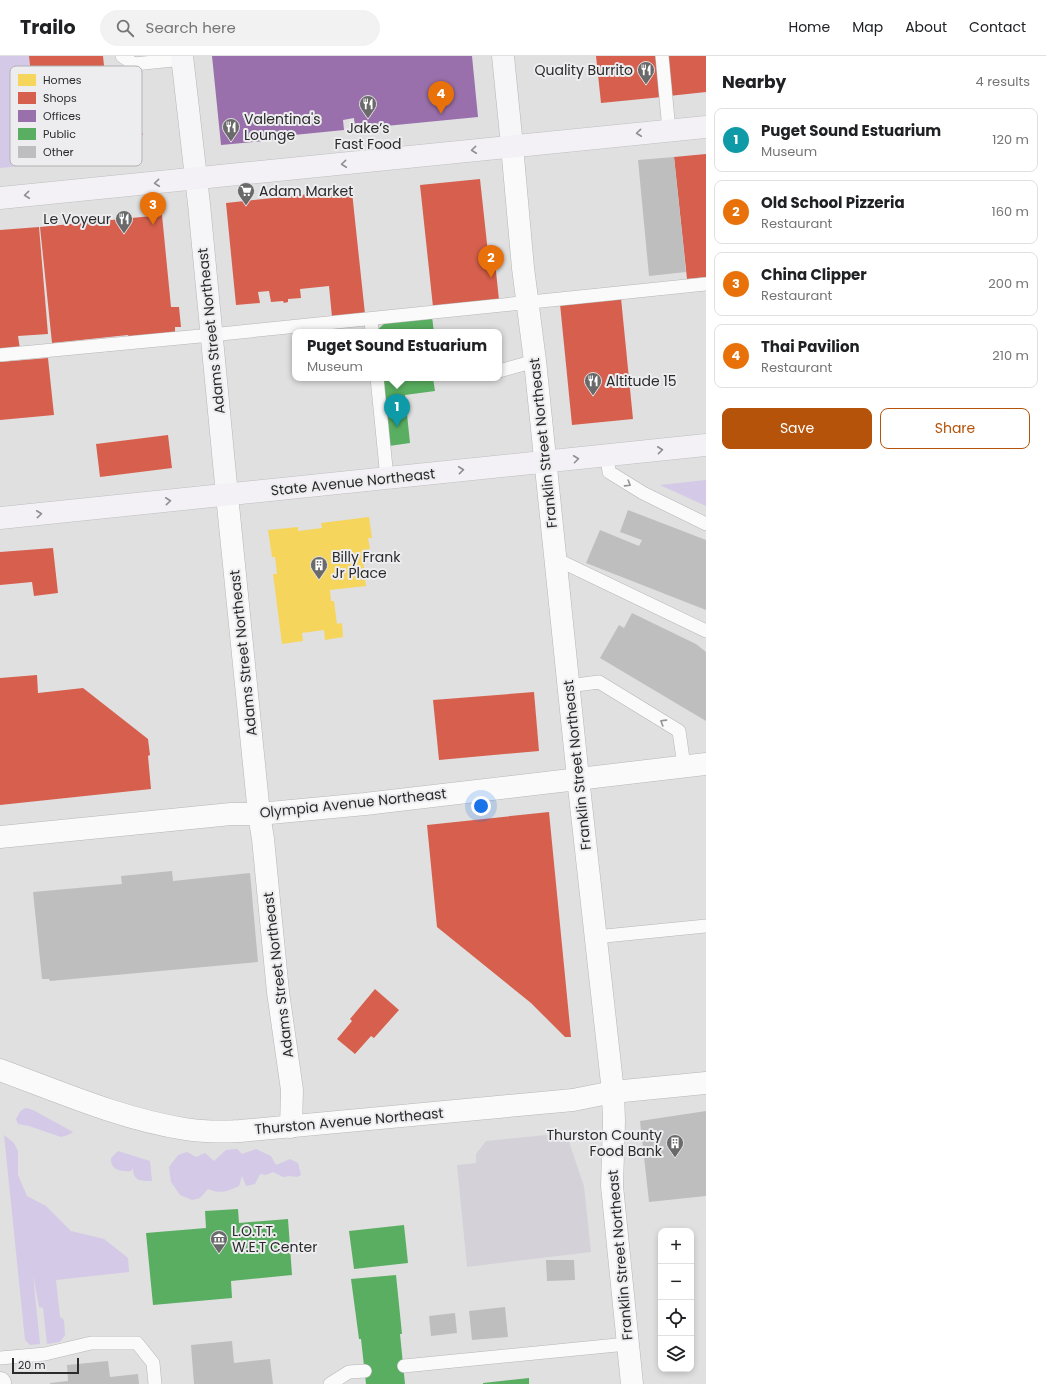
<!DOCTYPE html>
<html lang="en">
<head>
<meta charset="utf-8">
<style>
	:root { --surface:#fff; --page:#f2f2f2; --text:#202124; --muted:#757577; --line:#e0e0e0; --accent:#b45309 }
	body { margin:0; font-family:Poppins,sans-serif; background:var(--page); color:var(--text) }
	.controls { position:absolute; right:12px; bottom:12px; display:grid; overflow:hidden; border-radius:8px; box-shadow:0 2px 6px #0003 }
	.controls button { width:36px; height:36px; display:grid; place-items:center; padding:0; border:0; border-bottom:1px solid var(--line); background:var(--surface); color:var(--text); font:20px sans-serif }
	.scale { position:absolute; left:12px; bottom:10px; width:67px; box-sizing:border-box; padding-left:4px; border:2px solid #2b2b2c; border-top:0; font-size:11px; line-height:14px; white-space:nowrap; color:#2b2b2c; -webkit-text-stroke:3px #edecef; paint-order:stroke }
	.you { position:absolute; left:481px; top:750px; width:14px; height:14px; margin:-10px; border:3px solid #fff; border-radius:50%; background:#1a73e8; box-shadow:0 0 0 6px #1a73e833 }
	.badge { display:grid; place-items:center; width:26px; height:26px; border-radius:50%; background:var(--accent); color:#fff; font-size:13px; font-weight:700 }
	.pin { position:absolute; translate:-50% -33px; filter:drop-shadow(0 1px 2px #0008) }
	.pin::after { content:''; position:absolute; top:21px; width:14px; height:12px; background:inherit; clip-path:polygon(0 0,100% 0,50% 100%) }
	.popup { position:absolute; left:292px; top:273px; width:210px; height:52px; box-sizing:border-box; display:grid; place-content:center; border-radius:8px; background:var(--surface); filter:drop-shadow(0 1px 3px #0005); font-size:13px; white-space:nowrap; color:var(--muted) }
	.popup b { font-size:15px; color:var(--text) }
	.popup::after { content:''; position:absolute; left:50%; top:100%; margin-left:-8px; border:8px solid transparent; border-top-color:var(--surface) }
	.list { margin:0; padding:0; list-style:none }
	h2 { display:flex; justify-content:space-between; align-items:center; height:52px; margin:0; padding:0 16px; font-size:17px }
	h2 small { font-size:13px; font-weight:400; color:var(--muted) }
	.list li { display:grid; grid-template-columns:26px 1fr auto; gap:12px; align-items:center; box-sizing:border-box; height:64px; margin:0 8px 8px; padding:0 8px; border:1px solid var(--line); border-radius:8px }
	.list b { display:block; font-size:15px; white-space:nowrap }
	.list p { margin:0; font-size:13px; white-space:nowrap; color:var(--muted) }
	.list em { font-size:13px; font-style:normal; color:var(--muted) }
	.actions { display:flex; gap:8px; padding:12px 16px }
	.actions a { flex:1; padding:9px 0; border:1px solid var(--accent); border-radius:8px; text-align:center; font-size:14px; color:var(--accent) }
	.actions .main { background:var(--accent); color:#fff }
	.icon { flex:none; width:22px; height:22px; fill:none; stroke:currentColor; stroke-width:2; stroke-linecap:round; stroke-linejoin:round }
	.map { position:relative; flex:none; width:706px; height:1328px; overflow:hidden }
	header { display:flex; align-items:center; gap:24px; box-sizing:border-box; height:56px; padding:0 20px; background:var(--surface); border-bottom:1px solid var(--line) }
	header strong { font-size:19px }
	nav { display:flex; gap:22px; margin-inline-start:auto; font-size:14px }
	.search { width:280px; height:36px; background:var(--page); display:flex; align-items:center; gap:10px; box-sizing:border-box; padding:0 14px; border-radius:22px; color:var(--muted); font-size:15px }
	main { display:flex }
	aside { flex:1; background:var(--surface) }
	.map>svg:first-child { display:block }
	.built { fill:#d4d2d8 }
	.green { fill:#d4c9e6 }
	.homes { fill:#f6d55c }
	.shops { fill:#d6604d }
	.offices { fill:#9970ab }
	.public { fill:#5aae61 }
	.building { fill:#bebebe }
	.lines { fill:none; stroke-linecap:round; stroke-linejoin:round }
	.lane-casing { stroke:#b6b6b7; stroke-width:14 }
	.street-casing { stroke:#b6b6b7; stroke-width:23 }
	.secondary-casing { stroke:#b6b6b7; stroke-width:23 }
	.primary-casing { stroke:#bebebf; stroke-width:23 }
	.lane { stroke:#fafafa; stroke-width:13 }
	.street { stroke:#fafafa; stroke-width:22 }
	.secondary { stroke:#f6f5f7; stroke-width:22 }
	.primary { stroke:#f3f1f5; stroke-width:22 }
	.oneway { stroke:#8f8e90 }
	.oneway2 { stroke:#929293 }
	.labels { text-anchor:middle; stroke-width:4; stroke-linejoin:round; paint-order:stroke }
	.poi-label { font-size:14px; fill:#2b2b2c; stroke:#edecef; text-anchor:start }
	.street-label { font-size:14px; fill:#2b2b2c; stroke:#edecef }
	.key { fill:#edecef; stroke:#b3b2b4; stroke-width:1 }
	.key-label { font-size:11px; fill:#2b2b2c }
</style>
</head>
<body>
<header>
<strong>Trailo</strong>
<div class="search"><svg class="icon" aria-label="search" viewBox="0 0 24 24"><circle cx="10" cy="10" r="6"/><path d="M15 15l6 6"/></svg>Search here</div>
<nav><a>Home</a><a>Map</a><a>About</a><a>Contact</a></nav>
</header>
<main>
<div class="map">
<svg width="706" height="1328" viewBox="0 0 706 1328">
	<rect width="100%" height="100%" fill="#e0e0e1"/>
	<path class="built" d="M566 1077 584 1130 591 1196 467 1211 457 1109 476 1107V1098L486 1085Z"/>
	<g class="green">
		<path d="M0 0H29L41 108 0 112Z"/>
		<path d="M706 424V450L660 429Z"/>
		<path d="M27 1052 33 1054 73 1076 68 1079 61 1081 29 1070 18 1068 16 1063C19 1058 20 1053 27 1052Z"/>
		<path d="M4 1079 14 1087 18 1095V1119L27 1140 46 1150 71 1175 104 1183 128 1202 129 1216 56 1224 60 1261 64 1264 65 1279 60 1286 47 1288 43 1252 39 1251 33 1219 40 1288 30 1289 25 1284Z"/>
		<path d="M237 1093 242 1098 256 1093 271 1100 276 1109 290 1103 298 1107 301 1119 297 1121 290 1120 283 1121 273 1116 266 1119 260 1118 255 1128 246 1130 242 1120 239 1130C226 1136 221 1138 208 1133L200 1142 192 1144 180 1139 171 1126 169 1111 178 1099 187 1096 196 1101 205 1097 214 1105 226 1094Z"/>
		<path d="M118 1095 150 1105 152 1125C140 1125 133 1125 133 1112L131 1115C121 1116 110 1114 111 1102Z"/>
	</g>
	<path class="homes" d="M369 461 372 482H368L370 493 362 494 366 530 330 534 331 545H334L337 568 342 567 343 581 325 584 324 574 302 577 303 585 282 588 273 518H277L275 501H272L268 474 298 471V475L322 472 321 467Z"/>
	<g class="shops">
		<path d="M29 0H103L108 48 143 78 130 94 40 103Z"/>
		<path d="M596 0H657L662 41 601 47Z"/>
		<path d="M665 0H706V36L669 40Z"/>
		<path d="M706 98V221L687 223 674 101Z"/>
		<path d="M480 123 489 206H495L499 244 433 251 420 129Z"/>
		<path d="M352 136 365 258 332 261 329 230 300 233 301 242 288 243V246L284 247 283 245 271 246 269 235 258 236 260 247 236 249 226 147 319 137 320 140Z"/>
		<path d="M162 159 171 251H179L181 271H175V279L129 284 128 279 52 287 40 171Z"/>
		<path d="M39 171 48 278 18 280 20 293 0 295V174Z"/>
		<path d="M621 242 633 363 572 369 560 248Z"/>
		<path d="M48 302 54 359 0 364V306Z"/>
		<path d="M168 379 172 412 100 421 96 388Z"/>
		<path d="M53 492 58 537 34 540 32 526 0 529V496Z"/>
		<path d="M37 619 38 637 83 632 148 683 150 699 148 700 151 733 0 749V622Z"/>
		<path d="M534 636 539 695 439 704 433 644Z"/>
		<path d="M549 756 571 981H565L531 947 437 871 427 769Z"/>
		<path d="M375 933 399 954 374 982 371 980 355 998 337 983 352 965 350 963Z"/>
	</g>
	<path class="offices" d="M212 0H472L478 61 355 73 354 62 343 64 344 74 284 80 285 83 221 89Z"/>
	<g class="public">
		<path d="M432 261 434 276H375L385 267Z"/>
		<path d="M381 322H433L435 335 405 339 410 387 389 390Z"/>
		<path d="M238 1153 239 1167 288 1163 292 1219 231 1225 232 1242 153 1249 146 1177 206 1172 205 1155Z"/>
		<path d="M404 1169 408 1207 354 1213 349 1175Z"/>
		<path d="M396 1219 402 1278H400L405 1328H366L361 1283H359L351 1223Z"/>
		<path d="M529 1322V1328H483V1327Z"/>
	</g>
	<g class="building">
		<path d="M674 101 686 216 649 220 638 104Z"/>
		<path d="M628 454 706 484V554L586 507 600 474 639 490 642 484 620 476Z"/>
		<path d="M632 557 696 588 706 596V665L600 602 619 569 624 572Z"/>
		<path d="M172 815 173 825 250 817 258 906 50 925 49 923H42L33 836 122 828 121 820Z"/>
		<path d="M706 1055V1140L649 1146 640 1065Z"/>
		<path d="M546 1204H574L575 1224 547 1225Z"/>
		<path d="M505 1251 508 1281 472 1284 469 1255Z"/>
		<path d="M455 1257 457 1277 431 1280 429 1260Z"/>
		<path d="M232 1285 234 1307 270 1303 273 1328H194L191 1289Z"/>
		<path d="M108 1305 110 1321 138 1318 139 1328H50V1327L68 1325 67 1309Z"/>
	</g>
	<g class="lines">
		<defs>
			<g id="lane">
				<path d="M122 0 134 8 183 3"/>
				<path d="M662 0 669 74"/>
				<path d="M371 263 372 276"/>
				<path d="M0 299 211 279 706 228"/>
				<path d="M499 315 535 305"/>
				<path d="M377 322 387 422"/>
				<path d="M607 399 609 416 643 437 706 468"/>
				<path d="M556 503 706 575"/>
				<path d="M568 630 599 626 679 675 684 710"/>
				<path d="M595 881 706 870"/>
				<path d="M0 1302 45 1298 91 1287H137L153 1307 155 1328"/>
				<path d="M404 1310 627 1288"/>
				<path d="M330 1328 349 1316 365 1315"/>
			</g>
			<g id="street">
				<path d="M512 90 523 212 535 305 578 722 613 1036 614 1065 612 1130 632 1328"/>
				<path d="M227 439 259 758 263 783 278 936 292 1034 291 1071"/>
				<path d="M0 781 231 758H259L365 748 706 708"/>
				<path d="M0 1014C60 1036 121 1063 185 1073 203 1076 221 1076 240 1075L573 1044 613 1036 706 1027"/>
				<path d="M0 1327V1328"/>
			</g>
			<g id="secondary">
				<path d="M182 0 199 148 227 439"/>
				<path d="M503 0 512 90"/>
			</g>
			<g id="primary">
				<path d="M0 142 706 71"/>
				<path d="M0 462 706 389"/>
			</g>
		</defs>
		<use href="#lane" class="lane-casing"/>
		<use href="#street" class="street-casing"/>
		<use href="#secondary" class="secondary-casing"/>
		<use href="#primary" class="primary-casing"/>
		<use href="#lane" class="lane"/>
		<use href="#street" class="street"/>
		<use href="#secondary" class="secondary"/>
		<use href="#primary" class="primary"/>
	</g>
	<defs><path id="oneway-chevron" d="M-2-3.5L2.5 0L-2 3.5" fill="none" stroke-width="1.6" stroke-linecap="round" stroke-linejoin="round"/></defs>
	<g class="oneway">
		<use href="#oneway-chevron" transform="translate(639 77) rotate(174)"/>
		<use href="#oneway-chevron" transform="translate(474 94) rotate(174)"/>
		<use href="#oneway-chevron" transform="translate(344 108) rotate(174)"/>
		<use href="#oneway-chevron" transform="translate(157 127) rotate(174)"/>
		<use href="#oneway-chevron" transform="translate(27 139) rotate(174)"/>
		<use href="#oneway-chevron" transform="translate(660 394) rotate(-6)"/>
		<use href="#oneway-chevron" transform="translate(576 403) rotate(-7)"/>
		<use href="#oneway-chevron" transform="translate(461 414) rotate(-6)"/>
		<use href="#oneway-chevron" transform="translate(168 445) rotate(-6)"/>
		<use href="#oneway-chevron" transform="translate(39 458) rotate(-6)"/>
	</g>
	<g class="oneway2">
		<use href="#oneway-chevron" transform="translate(628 428) rotate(32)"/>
		<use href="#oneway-chevron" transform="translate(663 666) rotate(-148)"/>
	</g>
	<defs>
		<symbol id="restaurant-pin" viewBox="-11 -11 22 30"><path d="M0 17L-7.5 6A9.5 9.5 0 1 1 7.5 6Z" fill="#6a6a6b" stroke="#edecef"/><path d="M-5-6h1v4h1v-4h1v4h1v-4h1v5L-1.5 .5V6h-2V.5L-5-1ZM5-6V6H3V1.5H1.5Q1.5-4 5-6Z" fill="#fff"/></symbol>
		<symbol id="supermarket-pin" viewBox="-11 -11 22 30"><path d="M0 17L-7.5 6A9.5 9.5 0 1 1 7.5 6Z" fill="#6a6a6b" stroke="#edecef"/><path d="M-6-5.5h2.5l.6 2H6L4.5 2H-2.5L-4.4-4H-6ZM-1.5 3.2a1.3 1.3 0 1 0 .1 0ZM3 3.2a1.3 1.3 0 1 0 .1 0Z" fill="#fff"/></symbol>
		<symbol id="building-pin" viewBox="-11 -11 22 30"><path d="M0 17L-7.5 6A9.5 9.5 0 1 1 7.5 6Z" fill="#6a6a6b" stroke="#edecef"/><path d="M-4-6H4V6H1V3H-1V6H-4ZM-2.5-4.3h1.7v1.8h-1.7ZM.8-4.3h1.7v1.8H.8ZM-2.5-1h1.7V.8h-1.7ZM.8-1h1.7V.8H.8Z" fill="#fff"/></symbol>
		<symbol id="museum-pin" viewBox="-11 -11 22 30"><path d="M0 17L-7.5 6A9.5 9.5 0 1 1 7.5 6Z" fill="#6a6a6b" stroke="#edecef"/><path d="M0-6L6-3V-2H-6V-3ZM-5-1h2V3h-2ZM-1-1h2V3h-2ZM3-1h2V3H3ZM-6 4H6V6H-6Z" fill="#fff"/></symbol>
	</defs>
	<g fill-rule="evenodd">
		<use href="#restaurant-pin" x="636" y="4" width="20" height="27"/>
		<use href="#restaurant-pin" x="358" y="38" width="20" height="27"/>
		<use href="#restaurant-pin" x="221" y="61" width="20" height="27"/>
		<use href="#supermarket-pin" x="236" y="125" width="20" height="27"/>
		<use href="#restaurant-pin" x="114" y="153" width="20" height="27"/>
		<use href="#restaurant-pin" x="583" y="315" width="20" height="27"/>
		<use href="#building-pin" x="309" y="499" width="20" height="27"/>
		<use href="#building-pin" x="665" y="1077" width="20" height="27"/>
		<use href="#museum-pin" x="209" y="1173" width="20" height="27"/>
	</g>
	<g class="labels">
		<g class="poi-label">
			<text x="633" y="19" text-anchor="end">Quality Burrito</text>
			<text x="244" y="68">Valentina's<tspan x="244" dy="16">Lounge</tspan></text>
			<text x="368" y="77" text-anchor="middle">Jake’s<tspan x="368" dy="16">Fast Food</tspan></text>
			<text x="259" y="140">Adam Market</text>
			<text x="111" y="168" text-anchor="end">Le Voyeur</text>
			<text x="606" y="330">Altitude 15</text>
			<text x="332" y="506">Billy Frank<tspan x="332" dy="16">Jr Place</tspan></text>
			<text x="662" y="1084" text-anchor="end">Thurston County<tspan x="662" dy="16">Food Bank</tspan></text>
			<text x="232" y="1180">L.O.T.T.<tspan x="232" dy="16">W.E.T Center</tspan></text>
		</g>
		<g class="street-label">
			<text transform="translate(211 275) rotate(-96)" y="5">Adams Street Northeast</text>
			<text transform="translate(543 387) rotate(-96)" y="5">Franklin Street Northeast</text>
			<text transform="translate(353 426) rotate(-6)" y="5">State Avenue Northeast</text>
			<text transform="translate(243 597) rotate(-96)" y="5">Adams Street Northeast</text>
			<text transform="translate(577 709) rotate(-96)" y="5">Franklin Street Northeast</text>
			<text transform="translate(353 747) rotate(-6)" y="5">Olympia Avenue Northeast</text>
			<text transform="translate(278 919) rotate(-97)" y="5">Adams Street Northeast</text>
			<text transform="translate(349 1065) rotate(-5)" y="5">Thurston Avenue Northeast</text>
			<text transform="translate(620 1199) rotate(-95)" y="5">Franklin Street Northeast</text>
		</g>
	</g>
	<rect x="10" y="10" width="132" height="100" rx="6" class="key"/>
	<rect x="18" y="18" width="18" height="12" fill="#f6d55c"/>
	<rect x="18" y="36" width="18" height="12" fill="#d6604d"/>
	<rect x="18" y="54" width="18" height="12" fill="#9970ab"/>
	<rect x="18" y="72" width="18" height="12" fill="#5aae61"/>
	<rect x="18" y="90" width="18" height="12" fill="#bebebe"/>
	<g class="key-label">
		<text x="43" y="28">Homes</text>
		<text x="43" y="46">Shops</text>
		<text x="43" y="64">Offices</text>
		<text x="43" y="82">Public</text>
		<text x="43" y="100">Other</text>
	</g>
</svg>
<div class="controls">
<button>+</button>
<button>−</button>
<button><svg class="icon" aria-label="locate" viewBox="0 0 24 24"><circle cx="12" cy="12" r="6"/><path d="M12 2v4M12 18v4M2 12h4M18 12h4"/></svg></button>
<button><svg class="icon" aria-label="layers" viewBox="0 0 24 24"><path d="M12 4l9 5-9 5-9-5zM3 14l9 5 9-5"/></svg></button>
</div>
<div class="scale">20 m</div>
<div class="you"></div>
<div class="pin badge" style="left:397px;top:371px;background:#0f9aa8">1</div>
<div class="popup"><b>Puget Sound Estuarium</b>Museum</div>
<div class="pin badge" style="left:491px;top:222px;background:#e8710a">2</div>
<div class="pin badge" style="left:153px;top:169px;background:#e8710a">3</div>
<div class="pin badge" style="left:441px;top:58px;background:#e8710a">4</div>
</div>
<aside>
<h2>Nearby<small>4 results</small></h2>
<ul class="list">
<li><span class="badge" style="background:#0f9aa8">1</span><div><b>Puget Sound Estuarium</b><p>Museum</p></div><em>120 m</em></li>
<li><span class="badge" style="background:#e8710a">2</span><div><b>Old School Pizzeria</b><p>Restaurant</p></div><em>160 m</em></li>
<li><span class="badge" style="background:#e8710a">3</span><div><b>China Clipper</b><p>Restaurant</p></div><em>200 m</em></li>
<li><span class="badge" style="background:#e8710a">4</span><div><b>Thai Pavilion</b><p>Restaurant</p></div><em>210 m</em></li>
</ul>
<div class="actions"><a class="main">Save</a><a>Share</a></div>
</aside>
</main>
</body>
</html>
